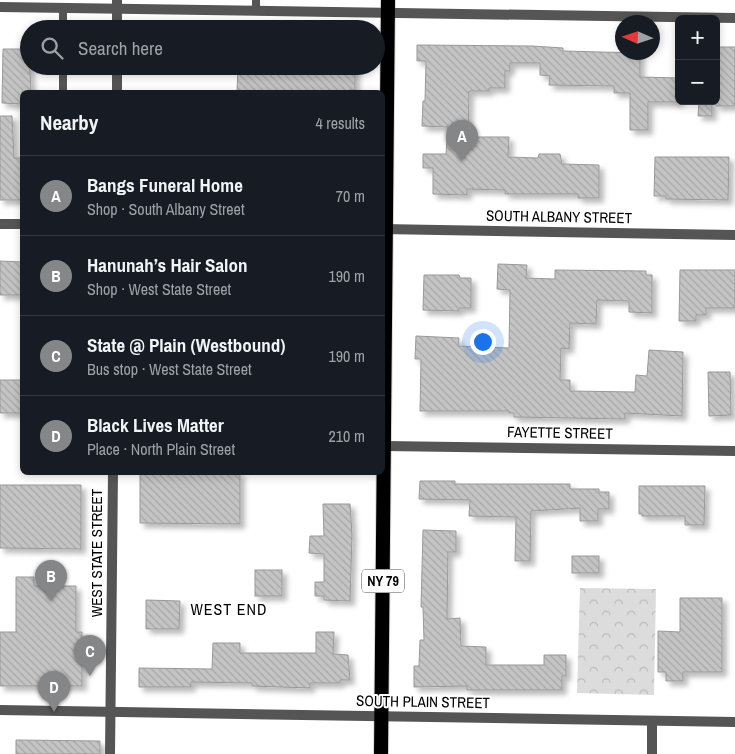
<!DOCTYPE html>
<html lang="en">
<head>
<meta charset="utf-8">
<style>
	:root { --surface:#171b24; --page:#20242c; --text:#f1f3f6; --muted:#9ea1a6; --line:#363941; --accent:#858687 }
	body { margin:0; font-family:"Archivo Narrow",sans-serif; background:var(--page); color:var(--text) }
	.controls { position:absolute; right:15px; top:15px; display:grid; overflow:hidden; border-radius:8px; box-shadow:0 2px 8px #0003 }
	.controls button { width:45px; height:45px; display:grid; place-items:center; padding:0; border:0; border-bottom:1px solid var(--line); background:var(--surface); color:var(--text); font:25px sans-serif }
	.compass { position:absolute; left:615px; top:15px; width:45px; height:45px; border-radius:50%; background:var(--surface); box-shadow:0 2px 8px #0003; rotate:273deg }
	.you { position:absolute; left:482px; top:341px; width:18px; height:18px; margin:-12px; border:4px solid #fff; border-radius:50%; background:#1a73e8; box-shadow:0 0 0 8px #1a73e833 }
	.badge { display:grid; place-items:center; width:32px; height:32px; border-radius:50%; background:var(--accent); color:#fff; font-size:16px; font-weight:700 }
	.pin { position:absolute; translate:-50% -41px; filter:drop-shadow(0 1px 2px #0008) }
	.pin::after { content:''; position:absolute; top:26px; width:18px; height:15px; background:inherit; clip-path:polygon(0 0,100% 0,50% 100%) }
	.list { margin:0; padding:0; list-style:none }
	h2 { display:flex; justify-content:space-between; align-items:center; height:65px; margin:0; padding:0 20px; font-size:21px }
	h2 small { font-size:16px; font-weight:400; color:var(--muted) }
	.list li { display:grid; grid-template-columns:32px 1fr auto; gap:15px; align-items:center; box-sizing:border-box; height:80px; padding:0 20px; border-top:1px solid var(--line) }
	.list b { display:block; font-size:19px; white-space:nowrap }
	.list p { margin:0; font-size:16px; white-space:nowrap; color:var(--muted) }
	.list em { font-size:16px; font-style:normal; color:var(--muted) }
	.icon { flex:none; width:28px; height:28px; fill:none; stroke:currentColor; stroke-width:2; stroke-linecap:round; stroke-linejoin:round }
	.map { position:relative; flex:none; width:735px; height:754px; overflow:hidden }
	.search { position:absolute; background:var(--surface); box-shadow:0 2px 8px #0003; left:20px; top:20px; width:365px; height:55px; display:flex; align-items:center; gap:12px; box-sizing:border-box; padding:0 18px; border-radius:28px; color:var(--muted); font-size:19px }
	.panel { position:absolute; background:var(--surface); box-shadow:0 2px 8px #0003; left:20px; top:90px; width:365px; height:385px; border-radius:8px }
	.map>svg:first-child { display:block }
	.forest { fill:url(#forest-crowns) }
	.building { fill:url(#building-back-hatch); stroke:#999; filter:url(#shadow) }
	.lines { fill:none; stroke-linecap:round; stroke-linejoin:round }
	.trunk-casing { stroke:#dbdbdb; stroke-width:16 }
	.service { stroke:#555; stroke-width:8 }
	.minor { stroke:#555; stroke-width:10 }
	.tertiary { stroke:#555; stroke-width:10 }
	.trunk { stroke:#000; stroke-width:14 }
	.labels { text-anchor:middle; stroke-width:4; stroke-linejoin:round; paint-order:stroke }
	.shield { fill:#fff; stroke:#4c4c4c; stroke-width:1 }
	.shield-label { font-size:14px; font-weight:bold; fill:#000 }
	.street-label { font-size:15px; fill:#000; stroke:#fff }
	.neighbourhood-label { font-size:16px; letter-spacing:1px; fill:#000; stroke:#fff }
</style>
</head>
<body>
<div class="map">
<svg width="735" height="754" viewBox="0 0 735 754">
	<defs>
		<pattern id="forest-crowns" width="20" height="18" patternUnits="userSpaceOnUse" patternTransform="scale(1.25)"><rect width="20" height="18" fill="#dcdcdc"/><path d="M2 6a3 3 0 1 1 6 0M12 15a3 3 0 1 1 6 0" fill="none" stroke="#bbb"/></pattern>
		<pattern id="building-back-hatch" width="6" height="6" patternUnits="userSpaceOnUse" patternTransform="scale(1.25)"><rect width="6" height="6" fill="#c4c4c4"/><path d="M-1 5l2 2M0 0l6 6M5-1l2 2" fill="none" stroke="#a7a7a7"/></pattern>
		<filter id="shadow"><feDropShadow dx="4.5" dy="4.5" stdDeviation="2.5" flood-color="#0004"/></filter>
	</defs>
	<rect width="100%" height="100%" fill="#fff"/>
	<path class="forest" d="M580 588 656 589 654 695 577 693Z"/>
	<g class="building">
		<path d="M417 45 532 46 563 48V51L640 53V77L679 78V102H648V130H630V93H614V86L549 85 550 76 540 75V63H510V71H505V88H489V91H469L468 137H509L508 157 538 158 539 154H560L562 164 599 165V198H578V194H505V190L467 189V195L433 194V168H423V154H446L448 127 422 126 423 101H425L426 61H417Z"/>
		<path d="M716 47H735V104L733 106H716Z"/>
		<path d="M3 49H29L31 92H22V104L2 103Z"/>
		<path d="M238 66H355V90H349V92H237Z"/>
		<path d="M699 101H712V116H698Z"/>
		<path d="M0 116H12L14 158H22V200H0Z"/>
		<path d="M655 157H729L728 200 666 199V196H654Z"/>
		<path d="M0 261 22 262V295H0Z"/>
		<path d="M498 264 527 265 526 278 555 279V270L646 271V275H652V313L629 312V301L597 300 596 324 570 323 569 349 561 348 560 380H570V391L635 392 636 375 647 376 649 350 683 352 682 416 625 413V419L514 417V413H509V411H420L421 359H415L416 336 459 338 458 346 509 348 510 290 497 289Z"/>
		<path d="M680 270H735V308H706V315H696V321H679Z"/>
		<path d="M424 275H459L460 278H471V308H459V311L423 310Z"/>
		<path d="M708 372H730L731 415 709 416Z"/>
		<rect x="0" y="380" width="22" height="33"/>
		<path d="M140 472H240V524L140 523Z"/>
		<path d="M420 481H455V484H570V489H599V492H609V509H598V521H580V508L531 511 530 561H515L516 517 469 516 470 500 419 499Z"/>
		<path d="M0 485H81V549L0 548Z"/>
		<path d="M639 486H705L704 525H685V516H642V514H639Z"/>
		<path d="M323 504H350L352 535 350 601 324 600V596H315V582H324V554L309 553 310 536H324Z"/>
		<path d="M423 530 456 531V552H448L447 619 460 618 461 646 486 647V665H544V655H566V676H562V690H467V686L414 687V666H419L420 640H424L423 607H421Z"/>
		<rect x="572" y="556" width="27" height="17"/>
		<rect x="255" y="570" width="27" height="26"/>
		<path d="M16 577H34V586H76V632H82V686H0V632H16Z"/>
		<path d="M680 598H722V672H683V681H666V672H658V631L680 632Z"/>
		<path d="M146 600 180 601 179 629H146Z"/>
		<path d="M316 632H334L333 654 348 655 350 680H340V683H310V688L252 686V683L191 682V687H139V668L212 669 213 643H240V653H316Z"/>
		<path d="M16 740 100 741V754H16Z"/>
	</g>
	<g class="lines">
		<defs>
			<path id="trunk" d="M381 754 388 0"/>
		</defs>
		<use href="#trunk" class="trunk-casing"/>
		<g class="service">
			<path d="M256 10V0"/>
			<path d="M63 29V8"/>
			<path d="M63 92V66"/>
		</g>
		<g class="minor">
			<path d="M0 7 735 18"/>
			<path d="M384 446 735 451"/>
			<path d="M652 754V721"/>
		</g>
		<g class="tertiary">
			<path d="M117 29V0"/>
			<path d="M117 92V66"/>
			<path d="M0 224H22"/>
			<path d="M382 229 735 235"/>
			<path d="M0 710 735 722"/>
			<path d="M110 754 113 472"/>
		</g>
		<use href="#trunk" class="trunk"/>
	</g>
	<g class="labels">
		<rect class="shield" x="362" y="569.5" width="42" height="23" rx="4"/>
		<g class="shield-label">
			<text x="383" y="586">NY 79</text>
		</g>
		<g class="street-label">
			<text transform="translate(559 217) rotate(1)" y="5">SOUTH ALBANY STREET</text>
			<text transform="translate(560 433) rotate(1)" y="5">FAYETTE STREET</text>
			<text transform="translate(97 553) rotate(-90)" y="5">WEST STATE STREET</text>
			<text transform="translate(423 702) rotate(1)" y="5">SOUTH PLAIN STREET</text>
		</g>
		<g class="neighbourhood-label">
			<text x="229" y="615">WEST END</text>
		</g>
	</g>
</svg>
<div class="controls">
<button>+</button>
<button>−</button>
</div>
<svg class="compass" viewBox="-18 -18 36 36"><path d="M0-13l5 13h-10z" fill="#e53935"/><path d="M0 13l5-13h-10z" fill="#9ea1a6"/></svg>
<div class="you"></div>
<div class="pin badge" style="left:462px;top:161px">A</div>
<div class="pin badge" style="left:51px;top:601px">B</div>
<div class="pin badge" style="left:90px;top:676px">C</div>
<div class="pin badge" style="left:54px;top:712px">D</div>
<div class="search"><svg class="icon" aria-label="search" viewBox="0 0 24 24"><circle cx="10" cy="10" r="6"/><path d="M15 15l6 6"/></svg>Search here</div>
<section class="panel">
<h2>Nearby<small>4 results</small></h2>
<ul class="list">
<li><span class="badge">A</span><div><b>Bangs Funeral Home</b><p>Shop · South Albany Street</p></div><em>70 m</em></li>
<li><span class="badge">B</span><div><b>Hanunah’s Hair Salon</b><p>Shop · West State Street</p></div><em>190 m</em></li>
<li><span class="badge">C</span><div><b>State @ Plain (Westbound)</b><p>Bus stop · West State Street</p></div><em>190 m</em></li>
<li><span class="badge">D</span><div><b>Black Lives Matter</b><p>Place · North Plain Street</p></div><em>210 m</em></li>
</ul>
</section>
</div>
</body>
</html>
